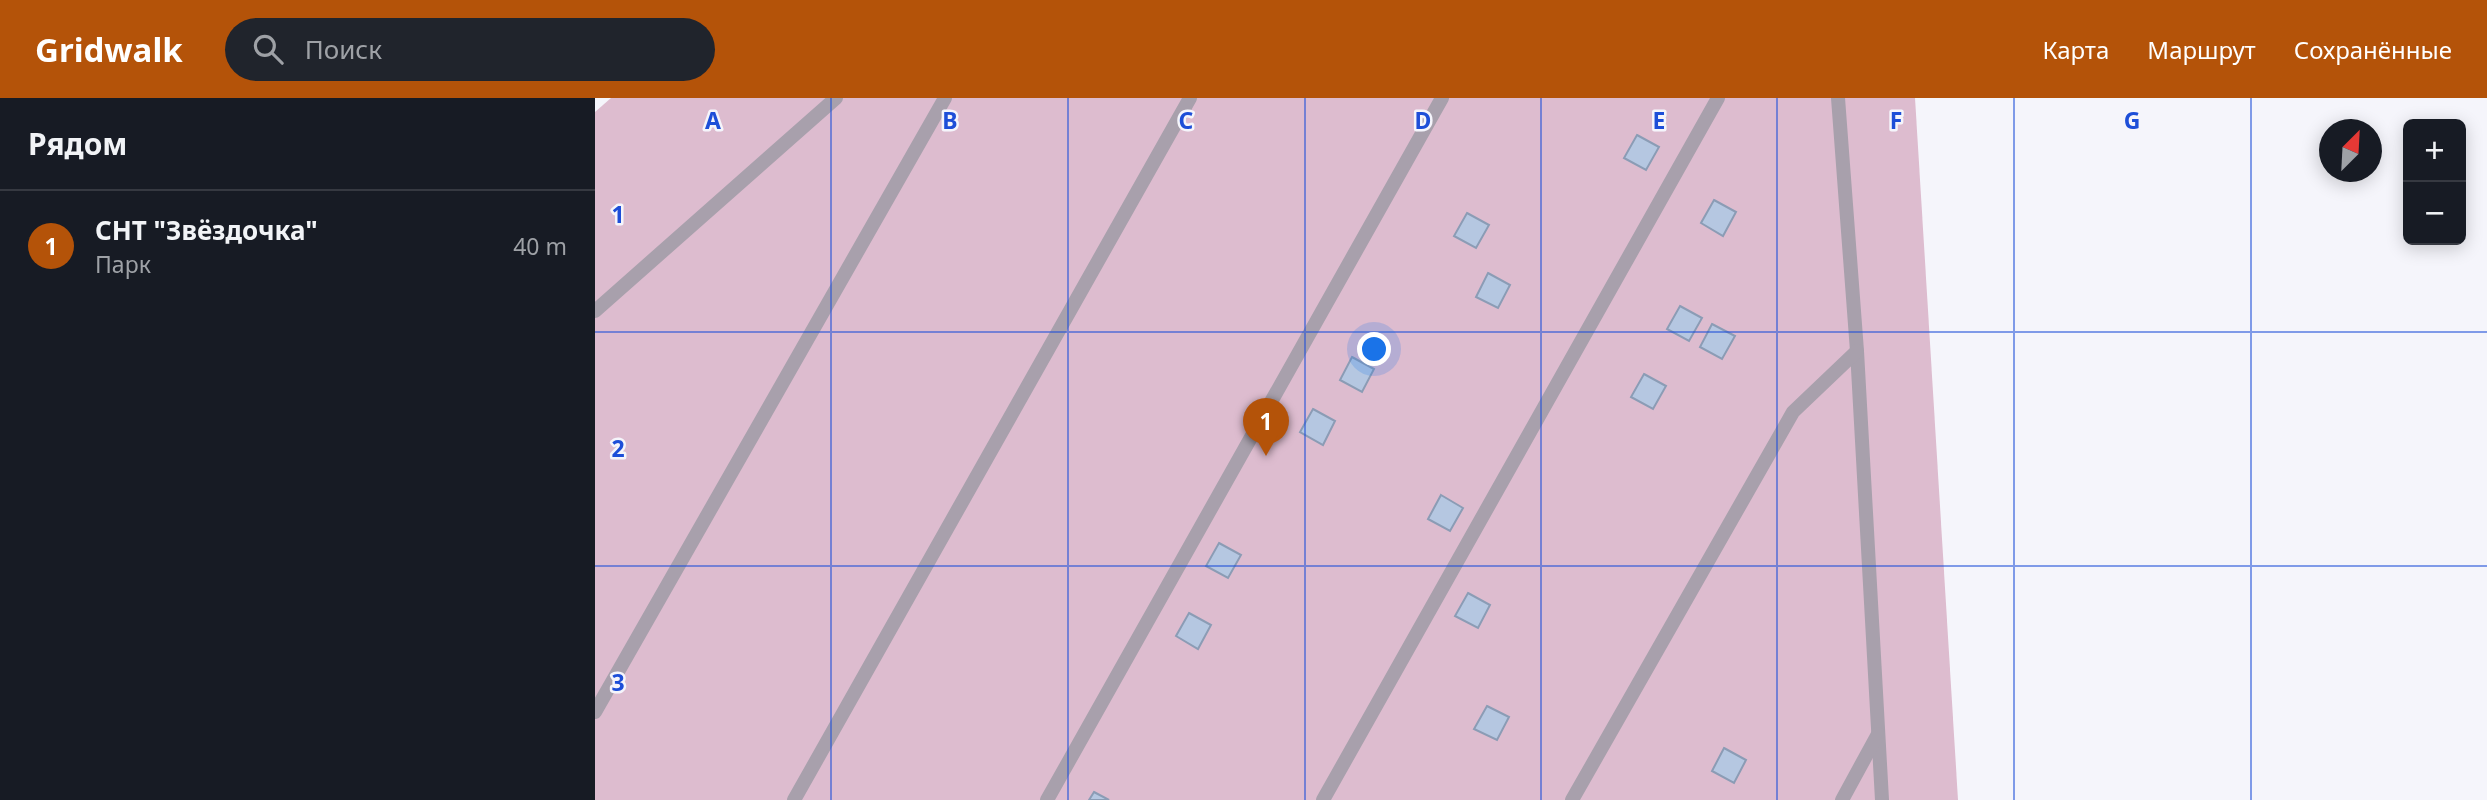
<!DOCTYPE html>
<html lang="ru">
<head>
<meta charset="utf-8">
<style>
	:root { --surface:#171b24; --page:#20242c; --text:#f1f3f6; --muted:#9ea1a6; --line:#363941; --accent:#b45309 }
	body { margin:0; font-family:"Noto Sans",sans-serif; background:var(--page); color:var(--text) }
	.controls { position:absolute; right:21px; top:21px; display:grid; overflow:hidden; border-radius:10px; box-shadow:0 4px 18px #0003 }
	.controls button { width:63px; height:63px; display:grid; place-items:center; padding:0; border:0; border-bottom:2px solid var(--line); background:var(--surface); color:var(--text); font:35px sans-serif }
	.compass { position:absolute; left:1724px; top:21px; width:63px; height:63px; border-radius:50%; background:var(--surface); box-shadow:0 4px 18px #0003; rotate:24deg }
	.you { position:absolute; left:780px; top:252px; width:24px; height:24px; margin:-18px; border:5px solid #fff; border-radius:50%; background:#1a73e8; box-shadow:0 0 0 10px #1a73e833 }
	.badge { display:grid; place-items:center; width:46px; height:46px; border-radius:50%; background:var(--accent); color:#fff; font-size:23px; font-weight:700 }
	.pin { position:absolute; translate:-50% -58px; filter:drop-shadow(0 2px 4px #0008) }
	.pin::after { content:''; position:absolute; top:37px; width:24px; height:21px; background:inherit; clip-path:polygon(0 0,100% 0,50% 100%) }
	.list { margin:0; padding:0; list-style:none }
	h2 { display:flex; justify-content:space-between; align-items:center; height:91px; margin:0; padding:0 28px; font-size:30px }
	h2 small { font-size:23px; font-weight:400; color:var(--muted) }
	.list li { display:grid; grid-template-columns:46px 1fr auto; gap:21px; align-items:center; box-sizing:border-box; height:112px; padding:0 28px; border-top:2px solid var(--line) }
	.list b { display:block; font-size:26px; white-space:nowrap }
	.list p { margin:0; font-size:23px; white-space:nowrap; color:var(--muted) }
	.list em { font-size:23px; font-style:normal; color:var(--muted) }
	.icon { flex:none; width:38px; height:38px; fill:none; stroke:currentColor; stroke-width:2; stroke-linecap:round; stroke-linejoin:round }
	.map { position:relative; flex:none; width:1892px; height:702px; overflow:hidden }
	header { display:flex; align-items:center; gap:42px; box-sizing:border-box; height:98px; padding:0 35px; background:var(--accent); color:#fff }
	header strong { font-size:33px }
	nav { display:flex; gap:38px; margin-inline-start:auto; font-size:24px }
	.search { width:490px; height:63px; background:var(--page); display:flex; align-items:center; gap:18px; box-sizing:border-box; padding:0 24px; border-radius:38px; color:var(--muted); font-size:26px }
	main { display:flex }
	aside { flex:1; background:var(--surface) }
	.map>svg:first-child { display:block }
	.green { fill:#ddbccf }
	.building { fill:#b5c7e1; stroke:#8b9cb5; stroke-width:2 }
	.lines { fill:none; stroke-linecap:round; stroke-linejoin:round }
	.service { stroke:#a8a0ac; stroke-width:14 }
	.grid { fill:none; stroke:#1d4ed8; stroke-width:2; stroke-opacity:0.55 }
	.grid-label { font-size:23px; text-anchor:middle; font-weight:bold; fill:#1d4ed8; stroke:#f5f5fb; stroke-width:5; stroke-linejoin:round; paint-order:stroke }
</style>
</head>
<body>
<header>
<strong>Gridwalk</strong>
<div class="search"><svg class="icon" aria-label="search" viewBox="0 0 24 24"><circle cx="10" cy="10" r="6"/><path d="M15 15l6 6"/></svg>Поиск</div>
<nav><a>Карта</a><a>Маршрут</a><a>Сохранённые</a></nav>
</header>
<main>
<aside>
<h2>Рядом<small></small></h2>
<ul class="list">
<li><span class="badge">1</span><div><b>СНТ &quot;Звёздочка&quot;</b><p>Парк</p></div><em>40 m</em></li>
</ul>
</aside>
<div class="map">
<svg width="1892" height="702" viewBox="0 0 1892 702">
	<rect width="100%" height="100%" fill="#f5f5fb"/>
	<path class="green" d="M16 0H1320L1363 702H0V14Z"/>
	<g class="building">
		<path d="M1042 37 1064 49 1051 72 1029 60Z"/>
		<path d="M1119 102 1141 114 1128 138 1106 125Z"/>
		<path d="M872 115 894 127 881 150 859 138Z"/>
		<path d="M893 175 915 187 903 210 881 199Z"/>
		<path d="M1085 208 1107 220 1094 243 1072 231Z"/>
		<path d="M1117 226 1140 238 1127 261 1105 249Z"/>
		<path d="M757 259 779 271 767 294 745 282Z"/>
		<path d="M1049 276 1071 288 1058 311 1036 299Z"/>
		<path d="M718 311 740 323 728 347 705 334Z"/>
		<path d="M846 397 868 410 855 433 833 421Z"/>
		<path d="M624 445 646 457 633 480 611 468Z"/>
		<path d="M873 495 895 507 883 530 860 518Z"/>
		<path d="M594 515 616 527 603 551 581 538Z"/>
		<path d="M892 608 914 619 902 642 879 631Z"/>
		<path d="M1129 650 1151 662 1139 685 1117 673Z"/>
		<path d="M499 694 514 702H494Z"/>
	</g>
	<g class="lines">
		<g class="service">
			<path d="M1243 0 1262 253 1287 702"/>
			<path d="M0 213 241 0"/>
			<path d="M0 614 350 0"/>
			<path d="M199 702 595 0"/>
			<path d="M452 702 847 0"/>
			<path d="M728 702 1123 0"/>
			<path d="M977 702 1198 314 1262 253"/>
			<path d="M1247 702 1283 636"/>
		</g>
	</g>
	<path class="grid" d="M236 0V702M473 0V702M710 0V702M946 0V702M1182 0V702M1419 0V702M1656 0V702M0 234H1892M0 468H1892"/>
	<g class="grid-label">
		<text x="118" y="31">A</text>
		<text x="355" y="31">B</text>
		<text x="591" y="31">C</text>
		<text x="828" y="31">D</text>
		<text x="1064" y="31">E</text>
		<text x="1301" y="31">F</text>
		<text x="1537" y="31">G</text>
		<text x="23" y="125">1</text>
		<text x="23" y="359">2</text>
		<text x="23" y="593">3</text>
	</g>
</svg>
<div class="controls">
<button>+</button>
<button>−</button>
</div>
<svg class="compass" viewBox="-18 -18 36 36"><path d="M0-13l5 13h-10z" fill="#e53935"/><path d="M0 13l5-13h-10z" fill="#9ea1a6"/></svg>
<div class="you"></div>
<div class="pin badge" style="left:671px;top:358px">1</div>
</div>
</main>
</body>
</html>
